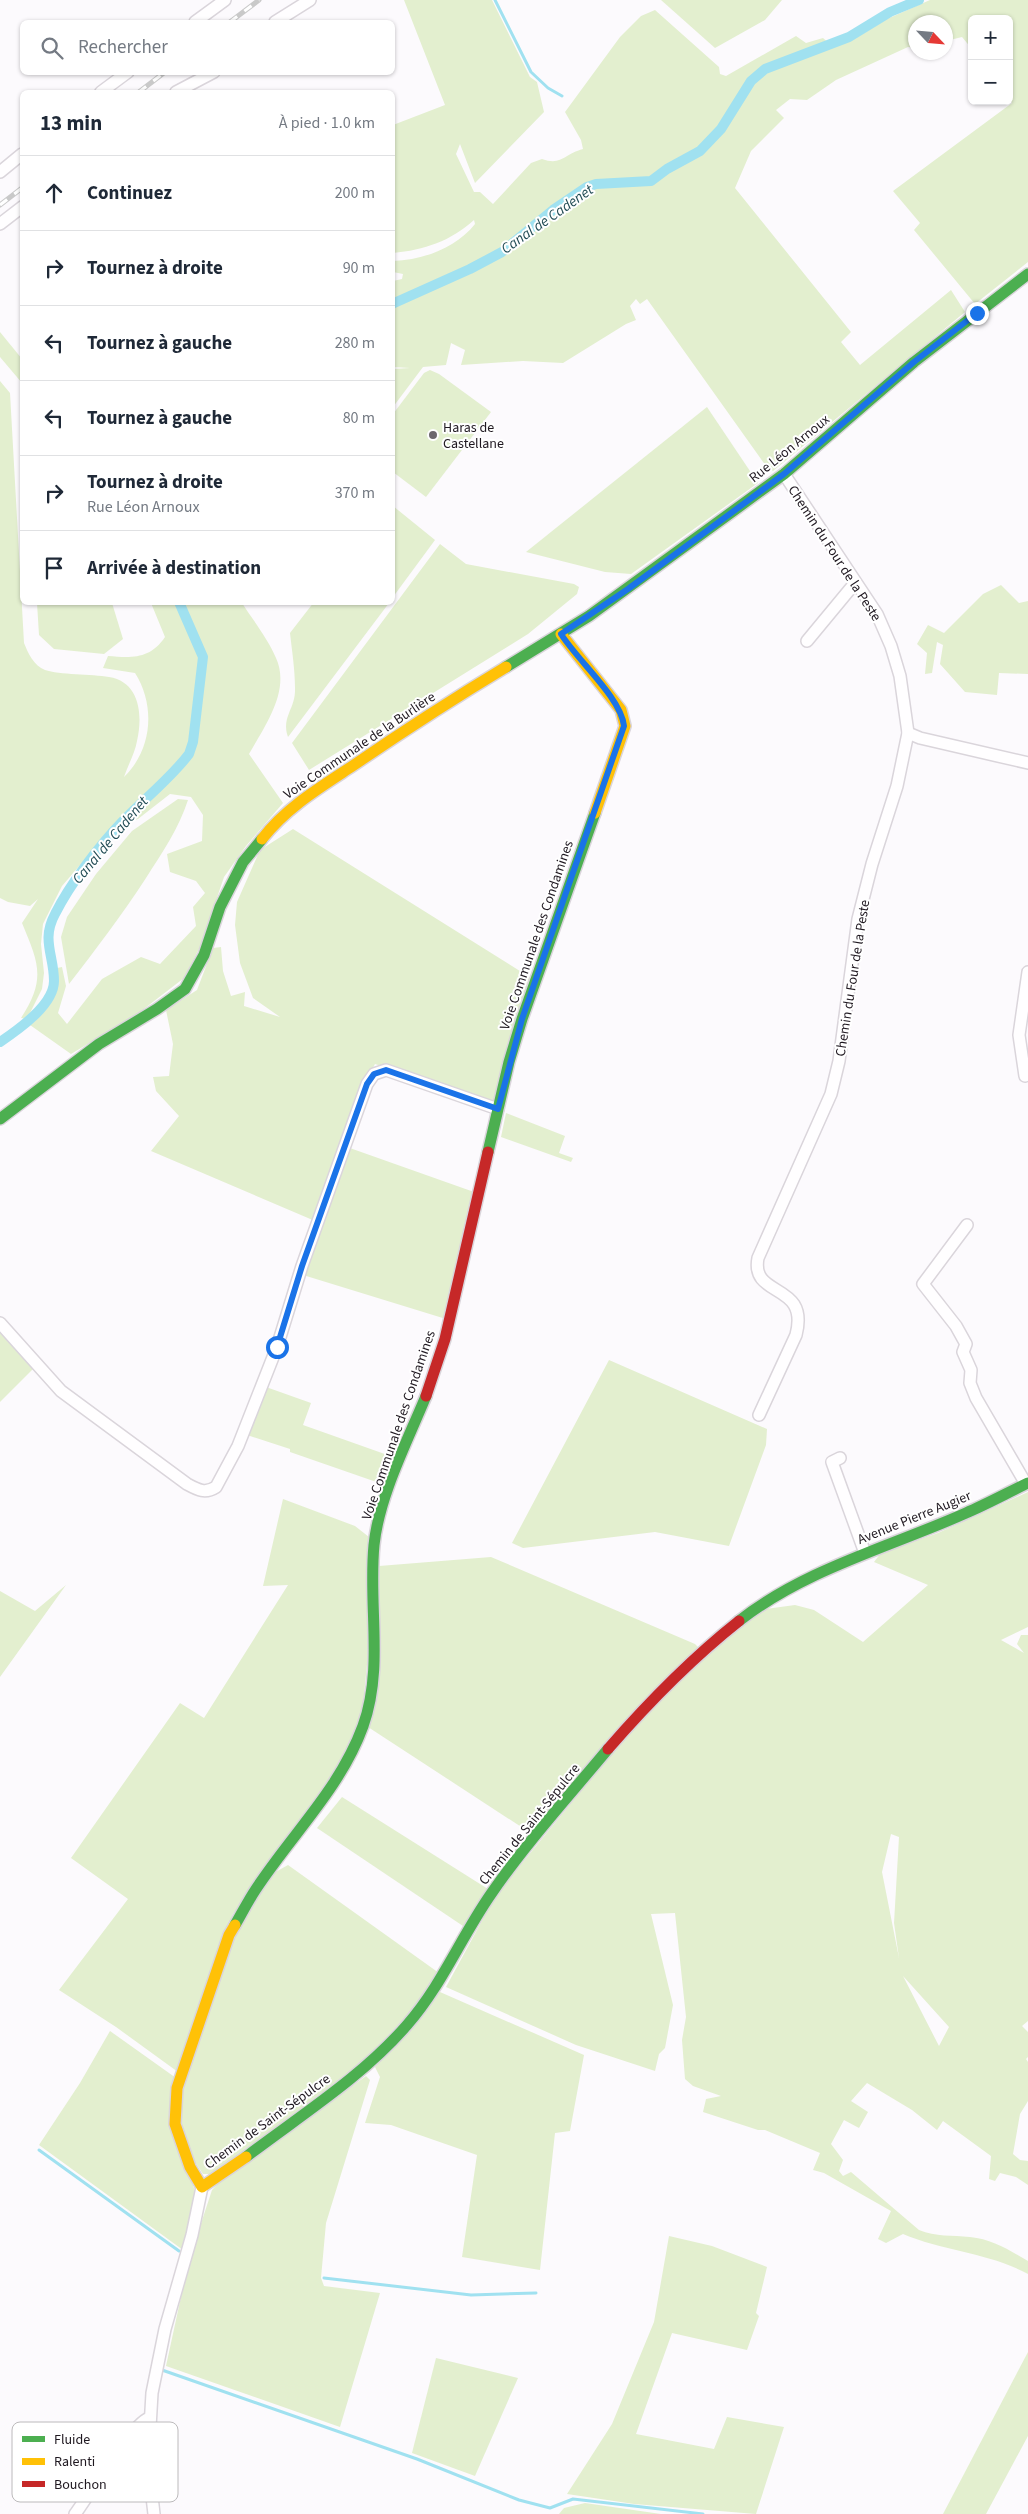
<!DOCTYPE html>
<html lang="fr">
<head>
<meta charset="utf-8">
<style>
	:root { --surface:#fff; --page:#f2f2f3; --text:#1f2937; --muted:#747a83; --line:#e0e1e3 }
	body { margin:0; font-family:"Source Sans 3",sans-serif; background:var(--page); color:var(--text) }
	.controls { position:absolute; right:15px; top:15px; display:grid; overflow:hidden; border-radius:8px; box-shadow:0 1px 4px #0004 }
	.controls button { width:45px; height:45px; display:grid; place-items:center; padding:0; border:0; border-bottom:1px solid var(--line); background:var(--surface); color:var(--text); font:25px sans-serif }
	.compass { position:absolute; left:908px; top:15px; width:45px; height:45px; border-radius:50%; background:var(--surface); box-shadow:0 1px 4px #0004; rotate:116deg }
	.stop { position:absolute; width:15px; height:15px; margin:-11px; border:4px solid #1a73e8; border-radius:50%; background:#fff }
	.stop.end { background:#1a73e8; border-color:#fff; box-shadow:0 1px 5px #0008 }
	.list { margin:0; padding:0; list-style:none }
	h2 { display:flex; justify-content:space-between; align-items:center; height:65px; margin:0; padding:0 20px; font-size:21px }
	h2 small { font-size:16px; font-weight:400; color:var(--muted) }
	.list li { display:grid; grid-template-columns:32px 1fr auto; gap:15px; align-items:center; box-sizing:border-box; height:75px; padding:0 20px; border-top:1px solid var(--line) }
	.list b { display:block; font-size:19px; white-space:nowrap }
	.list p { margin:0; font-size:16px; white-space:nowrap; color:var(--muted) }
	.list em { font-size:16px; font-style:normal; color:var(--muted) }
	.icon { flex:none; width:28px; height:28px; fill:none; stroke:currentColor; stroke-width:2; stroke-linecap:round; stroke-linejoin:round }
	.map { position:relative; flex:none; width:1028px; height:2514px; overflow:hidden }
	.search { position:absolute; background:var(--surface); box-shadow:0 1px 4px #0004; left:20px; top:20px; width:375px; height:55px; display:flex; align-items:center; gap:12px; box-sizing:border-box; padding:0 18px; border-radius:8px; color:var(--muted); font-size:19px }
	.panel { position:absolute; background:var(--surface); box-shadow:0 1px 4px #0004; left:20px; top:90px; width:375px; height:515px; border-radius:8px }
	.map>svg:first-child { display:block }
	.green { fill:#e3efcf; fill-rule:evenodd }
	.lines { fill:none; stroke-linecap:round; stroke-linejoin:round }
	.stream { stroke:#a0e1f0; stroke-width:3 }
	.canal { stroke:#a0e1f0; stroke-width:10 }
	.street-casing { stroke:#dad5db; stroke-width:14 }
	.fast-casing { stroke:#dad5db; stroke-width:14 }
	.slow-casing { stroke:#dad5db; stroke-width:14 }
	.jam-casing { stroke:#dad5db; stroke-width:14 }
	.street { stroke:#fffeff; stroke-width:11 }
	.fast { stroke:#4caf50; stroke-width:11 }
	.slow { stroke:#ffc107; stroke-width:11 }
	.jam { stroke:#c62828; stroke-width:11 }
	.rail-casing { stroke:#c9c9c9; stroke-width:5 }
	.rail { stroke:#fff; stroke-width:3; stroke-dasharray:9; stroke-linecap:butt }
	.route { stroke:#1a73e8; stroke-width:6 }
	.poi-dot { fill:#6c676d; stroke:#fff; stroke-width:2 }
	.labels { text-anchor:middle; stroke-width:4; stroke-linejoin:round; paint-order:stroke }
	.poi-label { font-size:14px; fill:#1f1820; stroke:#fff; text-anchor:start }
	.street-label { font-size:14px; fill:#1f1820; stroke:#fff }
	.water-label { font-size:15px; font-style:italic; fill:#224c55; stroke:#fff }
	.key { fill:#fff; stroke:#bcbabc; stroke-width:1 }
	.key-label { font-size:14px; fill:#1f1820 }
</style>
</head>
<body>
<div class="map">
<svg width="1028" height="2514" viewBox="0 0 1028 2514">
	<rect width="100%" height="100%" fill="#fcfafd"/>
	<g class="green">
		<path d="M404 0H492L530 77 537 82 544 112 475 183 460 144 456 154 474 192H480L493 204 531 163 542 159C562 166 564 154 583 149L581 140 565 112 620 37 641 16 655 10 719 67 720 74 726 76 796 36 806 43 823 38 831 45 849 42 887 19 930 0H1028V262L975 304 914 230 920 223 893 191 1012 103 1009 98V19H972V49L962 37 946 41V22H916L915 48 908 47 836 80 807 100 790 99 776 110 784 118 751 151 735 188 851 332 841 342 860 365 951 290 965 312 773 471 766 466 647 299 640 304 636 299 630 306 636 320 626 324 563 363 523 361 461 365 465 350 451 343 446 365 423 367 393 407V369L410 368 393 367V281L402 279 403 274 393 272V261C423 260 456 248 475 224L474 220C451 241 424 250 393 253V125L445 105Z"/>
		<path d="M661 0H782L765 20 715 48Z"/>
		<path d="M0 332 22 359V383L0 357Z"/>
		<path d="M430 370 439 374 491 412 426 497 393 472V414L424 373Z"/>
		<path d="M0 381 10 393 24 643C28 653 34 666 45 670 59 675 92 674 109 677 140 682 143 715 137 741 135 753 128 765 124 777 152 750 156 706 135 673L103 668 108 656C133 658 150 659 165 637L151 603H242C253 620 268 639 276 658 291 691 264 727 249 754L283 803 246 846 224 877 201 945 184 978 136 1015 71 1054 30 1025C50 1010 57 992 57 968L62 967 66 986 58 1013 67 1024 102 979 141 957 160 964 196 926 193 907 205 893 196 881 170 872 167 854 202 841 203 815 191 797 170 794 138 819 111 829 62 886 43 924 41 944 44 973 42 989 27 1019 21 1018C46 979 39 964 22 923L38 899 30 906 8 902 0 898Z"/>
		<path d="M707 407 758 483 631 574 605 572 526 552Z"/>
		<path d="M393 506 435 540 393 597H392Z"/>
		<path d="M440 544 466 564 574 584 579 587 577 594 528 634 309 770 292 743Z"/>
		<path d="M1001 585 1019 603 1028 601V674L999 673 997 695 965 692 940 664 943 645 937 642 932 673 925 674 927 653 917 644 928 625 944 633 983 594Z"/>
		<path d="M314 602 389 603 288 737C281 716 296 709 295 688 295 670 292 651 290 633Z"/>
		<path d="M37 603H112L123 639 104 654 54 649 39 635Z"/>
		<path d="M178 799 188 800C179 828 162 853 146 878 122 915 96 949 69 984L61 937 67 917 96 874 132 831Z"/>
		<path d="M293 829 531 978 497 1100 490 1102 375 1064 365 1083 315 1221 151 1151 179 1116 156 1091 153 1077 169 1076 173 1044 166 1010 197 990 213 948 221 947 223 971 231 996 245 992 244 1006 280 1017 253 998 240 963 235 925 237 902 260 850Z"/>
		<path d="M506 1113 565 1136 559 1153 573 1158 571 1162 501 1137Z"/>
		<path d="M347 1147 474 1192 446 1319 303 1275Z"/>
		<path d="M0 1330 34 1368 0 1402Z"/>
		<path d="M609 1360 767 1429 766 1445 729 1546 655 1532 523 1548 512 1543Z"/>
		<path d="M266 1387 311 1403 303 1425 396 1458 385 1485 290 1452V1449L247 1435Z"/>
		<path d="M1028 1492V1627L1001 1640 1024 1653 1017 1644 1021 1635H1028V2021L1022 2026 1028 2032V2057L1026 2059 1028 2062V2101L1020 2114 1013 2154 1020 2160 1028 2161V2185L1016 2177 1000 2173 995 2181 989 2179 991 2156 943 2121 937 2130 912 2110 867 2083 851 2101 868 2112 859 2128 844 2120 831 2144 843 2160 839 2171 843 2176 851 2172 919 2230C936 2237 952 2235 970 2237 992 2239 1009 2250 1028 2261V2274C987 2252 946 2252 903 2234L886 2243 878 2239 891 2211 824 2173 813 2170 820 2153 765 2130H758L703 2112 706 2099 721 2096 693 2086 685 2079 682 2040 686 2017 675 1913 651 1914 673 2005 665 2048 659 2054 655 2071 576 2045 446 1987 496 1895 631 1730 704 1655 759 1610 795 1605 814 1610 863 1642 928 1585 874 1562 881 1553 938 1533ZM891 1834 899 1837 894 1923 899 1958 882 1872ZM903 1976 949 2027 939 2046Z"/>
		<path d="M283 1499 355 1526 369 1537 368 1654 363 1705 349 1750 329 1786 233 1914 178 2072 116 2027 59 1990 128 1899 71 1858 180 1703 204 1718 288 1585 263 1586Z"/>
		<path d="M491 1557 695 1644 699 1648 532 1834 368 1727 379 1566Z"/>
		<path d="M66 1585 0 1677V1591L35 1611Z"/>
		<path d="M342 1797 488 1889 466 1928 317 1828Z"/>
		<path d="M288 1865 439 1973 419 2003 364 2061 214 2174H203L195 2162 182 2133 180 2097 229 1945 272 1874Z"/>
		<path d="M440 1992 584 2055 570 2131 555 2133 540 2270 462 2257 477 2155 391 2125 365 2123 380 2077 375 2067Z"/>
		<path d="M110 2031 176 2078 189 2174 195 2191 194 2214 183 2250 39 2145 80 2083Z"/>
		<path d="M366 2076 370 2080 326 2223 321 2278 324 2286 380 2293 340 2427 166 2366 189 2260 212 2190 227 2174 249 2162Z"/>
		<path d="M669 2236 712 2246 767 2267 756 2313 759 2316 747 2350 672 2333 636 2434 714 2449 727 2417 784 2427 756 2514 634 2504 567 2494 612 2424 654 2322Z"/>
		<path d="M1028 2352V2436L986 2514H943Z"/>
		<path d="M436 2358 518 2378 475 2476 412 2453Z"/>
		<path d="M585 2503 661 2514H559L564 2508Z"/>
	</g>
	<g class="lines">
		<g class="stream">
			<path d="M495 0 531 72 548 88 562 96"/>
			<path d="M39 2150 179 2251"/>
			<path d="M324 2278 471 2295 536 2293"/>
			<path d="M162 2370 417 2459 519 2500 550 2508 573 2499 703 2514"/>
		</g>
		<g class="canal">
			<path d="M392 304 470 269 502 252 553 210 587 187 596 184 651 181 667 169 700 151 721 129 751 81 765 69 849 37 890 12 919 0"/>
			<path d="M0 1042C18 1030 54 1005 54 981 54 955 41 940 55 914 70 884 99 846 122 822 144 799 170 779 189 754L193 742 203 657 179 602"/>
		</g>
		<defs>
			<g id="street">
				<path d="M195 22 225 0"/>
				<path d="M275 22 310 0"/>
				<path d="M101 92 128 72"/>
				<path d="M176 92 214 72"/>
				<path d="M0 172 22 154"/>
				<path d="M0 224 22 207"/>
				<path d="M807 641 855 583"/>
				<path d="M908 733 920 738 1028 763"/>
				<path d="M1025 1076 1019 1035 1028 972"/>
				<path d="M967 1225 923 1284 956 1326 966 1344 963 1352 971 1370 970 1383 976 1398 1026 1484"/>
				<path d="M0 1323 61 1391 187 1484C198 1490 205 1494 216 1487L238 1446 277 1347 302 1266 367 1084 374 1074 386 1070 498 1109"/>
				<path d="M759 1415 796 1335C810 1281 750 1299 758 1258L831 1094 839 1061 858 919 872 864 897 786 908 733 900 676 891 646 877 614 784 474"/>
				<path d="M840 1458 832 1462 865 1553"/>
				<path d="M75 2514C90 2494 130 2426 149 2418"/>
				<path d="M154 2514 148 2462 152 2393 165 2329 192 2235 202 2187"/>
			</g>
			<g id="fast">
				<path d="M506 667 589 616 784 474 914 362 1028 274"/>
				<path d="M0 1119 99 1044 157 1009 185 989 204 955 220 907 243 862 262 839"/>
				<path d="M488 1152 509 1062 522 1019 595 813"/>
				<path d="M739 1621C805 1569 890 1547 966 1513 987 1504 1007 1493 1028 1483"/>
				<path d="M235 1925C242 1913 248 1901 256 1889 292 1834 340 1789 363 1726 384 1668 368 1605 374 1545 379 1496 407 1442 426 1396"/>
				<path d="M246 2157C301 2115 362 2077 407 2025 442 1985 461 1937 491 1894 526 1843 568 1797 608 1749"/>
			</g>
			<g id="slow">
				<path d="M561 634 621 710 625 726 595 813"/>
				<path d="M262 839C286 808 319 788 351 767 402 732 453 699 506 667"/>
				<path d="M235 1925 229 1935 177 2088 175 2124 190 2167 202 2187 246 2157"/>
			</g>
			<g id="jam">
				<path d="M426 1396 445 1339 488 1152"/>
				<path d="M608 1749C648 1703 691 1659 739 1621"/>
			</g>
		</defs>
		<use href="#street" class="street-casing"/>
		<use href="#fast" class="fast-casing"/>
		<use href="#slow" class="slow-casing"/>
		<use href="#jam" class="jam-casing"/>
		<use href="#street" class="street"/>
		<use href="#fast" class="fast"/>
		<use href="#slow" class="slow"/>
		<use href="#jam" class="jam"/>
		<defs>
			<g id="rail">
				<path d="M230 22 259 0"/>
				<path d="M139 92 165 72"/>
				<path d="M0 205 22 188"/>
			</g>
		</defs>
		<use href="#rail" class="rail-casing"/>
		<use href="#rail" class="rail"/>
	</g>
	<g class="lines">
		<path class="route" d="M277 1347 302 1266 367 1084 374 1074 386 1070 498 1109 522 1019 624 726C621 698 578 661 561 634L628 589 784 474 914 362 977 313"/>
	</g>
	<circle class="poi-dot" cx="433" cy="435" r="5"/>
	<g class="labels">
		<g class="poi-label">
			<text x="443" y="432">Haras de<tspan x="443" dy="16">Castellane</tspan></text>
		</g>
		<g class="street-label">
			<text transform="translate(789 448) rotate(-39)" y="5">Rue Léon Arnoux</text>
			<text transform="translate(835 553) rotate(57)" y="5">Chemin du Four de la Peste</text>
			<text transform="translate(359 745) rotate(-34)" y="5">Voie Communale de la Burlière</text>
			<text transform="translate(536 935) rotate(-71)" y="5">Voie Communale des Condamines</text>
			<text transform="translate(852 978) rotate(-81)" y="5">Chemin du Four de la Peste</text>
			<text transform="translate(398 1425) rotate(-71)" y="5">Voie Communale des Condamines</text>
			<text transform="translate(914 1517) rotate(-22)" y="5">Avenue Pierre Augier</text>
			<text transform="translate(529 1824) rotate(-51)" y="5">Chemin de Saint-Sépulcre</text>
			<text transform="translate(267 2121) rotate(-36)" y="5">Chemin de Saint-Sépulcre</text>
		</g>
		<g class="water-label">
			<text transform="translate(547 219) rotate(-35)" y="5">Canal de Cadenet</text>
			<text transform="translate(110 840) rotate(-50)" y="5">Canal de Cadenet</text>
		</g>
	</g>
	<rect x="12" y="2422" width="166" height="80" rx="8" class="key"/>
	<rect x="22" y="2436" width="23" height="6" fill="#4caf50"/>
	<rect x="22" y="2458" width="23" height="7" fill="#ffc107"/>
	<rect x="22" y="2481" width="23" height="6" fill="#c62828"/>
	<g class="key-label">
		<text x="54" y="2444">Fluide</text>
		<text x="54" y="2466">Ralenti</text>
		<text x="54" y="2489">Bouchon</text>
	</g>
</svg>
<div class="controls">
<button>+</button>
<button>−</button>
</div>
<svg class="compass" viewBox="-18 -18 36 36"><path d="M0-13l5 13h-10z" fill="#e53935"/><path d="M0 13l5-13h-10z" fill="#747a83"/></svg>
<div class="stop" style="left:277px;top:1347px"></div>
<div class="stop end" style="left:977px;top:313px"></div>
<div class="search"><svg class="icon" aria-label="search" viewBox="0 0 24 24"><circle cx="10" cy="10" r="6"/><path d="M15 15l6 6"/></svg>Rechercher</div>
<section class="panel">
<h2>13 min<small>À pied · 1.0 km</small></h2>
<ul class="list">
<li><svg class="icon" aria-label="ahead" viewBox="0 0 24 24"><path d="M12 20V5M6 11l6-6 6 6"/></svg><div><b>Continuez</b></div><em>200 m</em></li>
<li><svg class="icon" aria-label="right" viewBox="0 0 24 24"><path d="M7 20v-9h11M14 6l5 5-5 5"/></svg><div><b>Tournez à droite</b></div><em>90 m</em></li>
<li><svg class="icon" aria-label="left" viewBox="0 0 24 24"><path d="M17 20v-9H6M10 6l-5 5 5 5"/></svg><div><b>Tournez à gauche</b></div><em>280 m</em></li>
<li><svg class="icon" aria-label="left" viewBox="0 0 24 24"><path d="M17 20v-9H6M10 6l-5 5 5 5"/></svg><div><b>Tournez à gauche</b></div><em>80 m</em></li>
<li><svg class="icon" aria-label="right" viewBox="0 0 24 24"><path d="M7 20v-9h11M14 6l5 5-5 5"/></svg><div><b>Tournez à droite</b><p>Rue Léon Arnoux</p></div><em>370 m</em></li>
<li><svg class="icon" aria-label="arrive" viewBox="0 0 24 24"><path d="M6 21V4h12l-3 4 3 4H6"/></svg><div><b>Arrivée à destination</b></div></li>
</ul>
</section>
</div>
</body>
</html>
